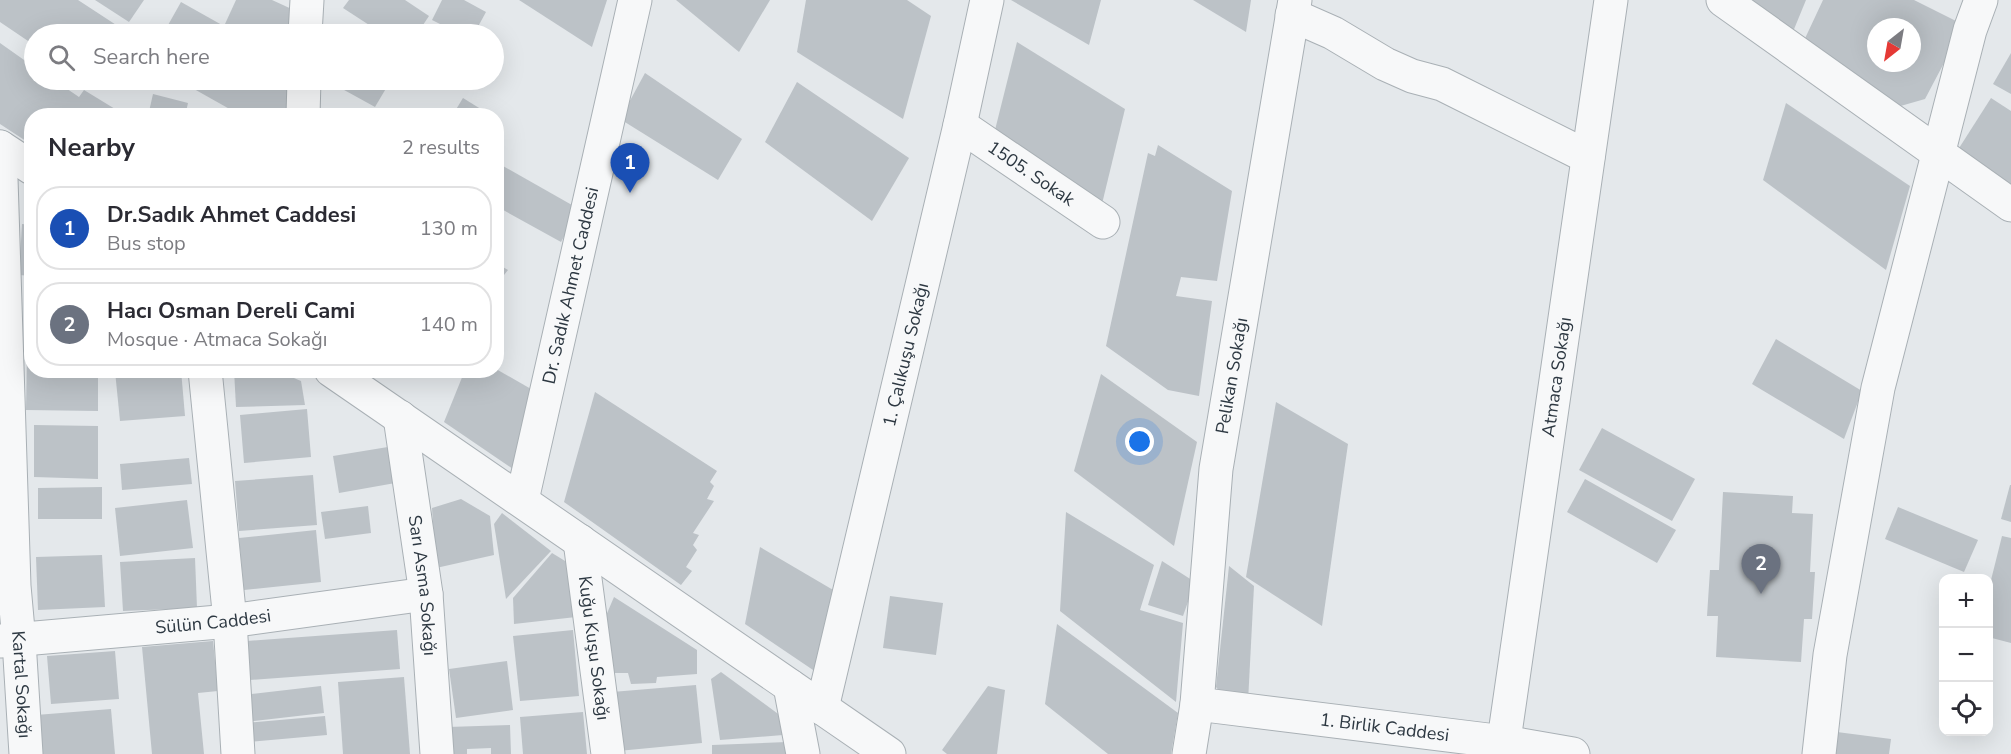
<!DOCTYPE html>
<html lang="en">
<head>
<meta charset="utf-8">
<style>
	:root { --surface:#fff; --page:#f2f2f3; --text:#2b2b33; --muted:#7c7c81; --line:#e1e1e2; --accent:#ea580c }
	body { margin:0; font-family:"Nunito Sans",sans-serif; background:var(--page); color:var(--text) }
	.controls { position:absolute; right:18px; bottom:18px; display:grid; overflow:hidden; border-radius:12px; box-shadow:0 6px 24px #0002 }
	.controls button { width:54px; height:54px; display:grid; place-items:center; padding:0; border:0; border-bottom:2px solid var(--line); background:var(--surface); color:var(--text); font:30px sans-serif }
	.compass { position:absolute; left:1867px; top:18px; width:54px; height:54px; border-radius:50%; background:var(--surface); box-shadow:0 6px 24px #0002; rotate:211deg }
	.you { position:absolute; left:1140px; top:442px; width:21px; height:21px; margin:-15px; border:4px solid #fff; border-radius:50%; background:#1a73e8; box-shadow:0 0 0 9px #1a73e833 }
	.badge { display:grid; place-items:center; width:39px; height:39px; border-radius:50%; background:var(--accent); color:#fff; font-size:20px; font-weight:700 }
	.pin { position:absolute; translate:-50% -50px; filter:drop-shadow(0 2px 3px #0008) }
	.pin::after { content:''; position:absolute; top:32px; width:21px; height:18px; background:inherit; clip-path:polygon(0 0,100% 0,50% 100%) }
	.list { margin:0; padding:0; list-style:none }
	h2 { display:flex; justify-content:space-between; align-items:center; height:78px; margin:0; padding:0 24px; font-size:26px }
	h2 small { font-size:20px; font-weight:400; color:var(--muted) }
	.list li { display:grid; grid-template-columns:39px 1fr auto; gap:18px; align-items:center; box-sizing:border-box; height:84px; margin:0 12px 12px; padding:0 12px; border:2px solid var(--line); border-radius:24px }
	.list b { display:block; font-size:22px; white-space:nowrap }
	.list p { margin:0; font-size:20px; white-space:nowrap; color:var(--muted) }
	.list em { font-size:20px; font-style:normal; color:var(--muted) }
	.icon { flex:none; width:33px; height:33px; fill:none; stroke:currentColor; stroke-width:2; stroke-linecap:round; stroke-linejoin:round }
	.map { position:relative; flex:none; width:2011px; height:754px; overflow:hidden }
	.search { position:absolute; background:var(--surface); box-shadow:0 6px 24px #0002; left:24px; top:24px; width:480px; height:66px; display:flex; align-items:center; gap:15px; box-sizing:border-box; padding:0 21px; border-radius:33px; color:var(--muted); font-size:22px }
	.panel { position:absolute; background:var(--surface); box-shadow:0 6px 24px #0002; left:24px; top:108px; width:480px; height:270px; border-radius:24px }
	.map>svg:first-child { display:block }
	.building { fill:#bcc2c7; fill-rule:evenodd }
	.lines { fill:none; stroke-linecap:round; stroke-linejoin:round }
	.minor-casing { stroke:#a9b0b5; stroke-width:35 }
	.minor { stroke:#f7f8f9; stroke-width:33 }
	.labels { text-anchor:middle; stroke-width:5; stroke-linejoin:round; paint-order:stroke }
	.street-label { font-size:18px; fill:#2d3842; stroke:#f4f6f8 }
</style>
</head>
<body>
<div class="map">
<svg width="2011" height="754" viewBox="0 0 2011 754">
	<rect width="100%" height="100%" fill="#e4e8eb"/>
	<g class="building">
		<path d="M0 0H78L130 34H34V45L0 22Z"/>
		<path d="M95 0H144L129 22Z"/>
		<path d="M236 0H272L296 11 286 34H249L225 24Z"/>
		<path d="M349 0H405L429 16 417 34H383L343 8Z"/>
		<path d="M442 0H464L486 12 474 34H460L432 20Z"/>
		<path d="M519 0H607L592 47Z"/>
		<path d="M676 0H770L739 52Z"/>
		<path d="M806 0H907L931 16 903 119 797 52Z"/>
		<path d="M1011 0H1101L1089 45Z"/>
		<path d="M1193 0H1251L1246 32Z"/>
		<path d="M1735 0H1806L1790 39Z"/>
		<path d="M1823 0H1914L1964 25 1925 99 1890 109 1801 47ZM1876 27H1912V63H1876Z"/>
		<path d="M181 2 238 34H163Z"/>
		<path d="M1017 42 1125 109 1101 208 994 134Z"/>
		<path d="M0 43 34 67V80H54L79 97 84 90 120 112 122 116H32V145L0 124Z"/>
		<path d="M2011 53V94L1993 84Z"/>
		<path d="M645 73 742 139 718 180 620 119Z"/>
		<path d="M178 80H291L289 116H242Z"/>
		<path d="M326 80H391L375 107Z"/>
		<path d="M797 82 909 158 872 221 765 142Z"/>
		<path d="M153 94 188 103 185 116H148Z"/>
		<path d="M463 98 492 116H452Z"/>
		<path d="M1991 98 2011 111V191L1954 156Z"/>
		<path d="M1786 103 1910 186 1886 270 1763 180Z"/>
		<path d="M1158 145 1232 191 1217 281 1181 277 1176 296 1212 301 1199 396 1168 390 1106 346 1148 153 1155 156Z"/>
		<path d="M496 162 579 209 561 242 496 206Z"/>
		<path d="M22 224 32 225V276L19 275Z"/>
		<path d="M496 263 508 270 496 285Z"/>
		<path d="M32 288V341H25L24 289Z"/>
		<path d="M1776 339 1862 391 1844 439 1752 384Z"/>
		<path d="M27 352H32V370H98V411L26 410Z"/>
		<path d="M496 369 538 393 513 469 444 422 465 370Z"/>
		<path d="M122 370H181L185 416 120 421 115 371Z"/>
		<path d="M234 370H275L301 381 305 405 236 407Z"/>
		<path d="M1101 374 1197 442 1174 546 1074 471Z"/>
		<path d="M595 392 717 471 710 482 714 486 707 499 714 501 693 533 699 535 693 545 697 550 686 567 692 571 681 585 564 502Z"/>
		<path d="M1276 402 1348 444 1322 626 1246 577Z"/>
		<path d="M307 409 311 457 244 463 240 415Z"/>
		<path d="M34 425 98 426V479L34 477Z"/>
		<path d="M1602 428 1695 479 1672 521 1579 470Z"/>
		<path d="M394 446 401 482 339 493 333 456Z"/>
		<path d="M189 458 192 484 122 490 120 464Z"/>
		<path d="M313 475 317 525 239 531 235 481Z"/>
		<path d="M1585 479 1676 530 1657 563 1567 512Z"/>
		<path d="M2010 485H2011V522L2001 519Z"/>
		<path d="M102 487V519H38V488Z"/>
		<path d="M1723 492 1793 496 1792 513 1813 514 1810 572H1815L1812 619H1804L1801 662 1716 657 1718 616H1707L1710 570H1719Z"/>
		<path d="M461 499 490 516 494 555 436 568 432 508Z"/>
		<path d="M187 500 193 548 120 556 115 508Z"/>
		<path d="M368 506 371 533 325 539 321 512Z"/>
		<path d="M1898 507 1978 540 1964 572 1885 539Z"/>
		<path d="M1066 512 1154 565 1140 610 1183 623 1176 702 1060 611Z"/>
		<path d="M502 513 551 551 506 599 494 524Z"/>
		<path d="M316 530 321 582 244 590 239 538Z"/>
		<path d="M2002 536 2011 538V643L1988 637V592Z"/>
		<path d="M760 547 840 594 816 672 745 624Z"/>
		<path d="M552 553 570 564 576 617 514 624 513 598Z"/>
		<path d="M102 555 105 607 38 610 36 557Z"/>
		<path d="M195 558 197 608 123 611 120 562Z"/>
		<path d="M1162 561 1195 582 1183 616 1148 605Z"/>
		<path d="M1229 566 1254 586 1248 702 1226 700 1216 687Z"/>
		<path d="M890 596 943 603 936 655 883 648Z"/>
		<path d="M614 597 697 650V674L657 677 656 683 631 684 628 673H613L605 618Z"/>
		<path d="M1057 624 1178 713 1171 754H1108L1045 704Z"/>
		<path d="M397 630 400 669 250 680 247 641Z"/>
		<path d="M573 630 579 696 520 701 513 636Z"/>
		<path d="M213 641 218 691 198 693 204 754H152L142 647Z"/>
		<path d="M115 651 119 699 51 704 47 656Z"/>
		<path d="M507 661 513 710 456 718 449 669Z"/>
		<path d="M721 672 785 719 783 735 720 740 711 679Z"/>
		<path d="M404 677 410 754H343L338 682Z"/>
		<path d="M696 685 702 743 618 751 612 692Z"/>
		<path d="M321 686 324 713 246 722 242 695Z"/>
		<path d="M988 686 1005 690 997 754H947L942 750Z"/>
		<path d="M111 709 115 754H40L36 715Z"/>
		<path d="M583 712 587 754H523L520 717Z"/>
		<path d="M325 716 327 735 247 742 245 723Z"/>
		<path d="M510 725 511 754H491V748L467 749V754H449L448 727Z"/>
		<path d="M1837 732 1891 739 1889 754H1834Z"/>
		<path d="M787 742 788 754H712V745Z"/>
	</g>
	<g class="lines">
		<defs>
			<g id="minor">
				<path d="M1723 0 2011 205"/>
				<path d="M1292 15 1333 33 1385 64 1412 76 1442 84 1588 157"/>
				<path d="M305 34 307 0"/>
				<path d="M303 116 304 80"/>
				<path id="s1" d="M960 125 1103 222"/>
				<path id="s2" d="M0 147 14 586 19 641 26 754"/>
				<path d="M0 147 32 168"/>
				<path d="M205 370 230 621 238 754"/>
				<path d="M331 370 889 754"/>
				<path id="s3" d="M400 417 426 594 437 754"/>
				<path id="s4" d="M522 500 635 0"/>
				<path id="s5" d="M580 541 608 754"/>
				<path id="s6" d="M0 641 230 621 426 594"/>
				<path d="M790 686 803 754"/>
				<path id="s7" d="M1197 704 1504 742 1573 754"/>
				<path id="s8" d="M822 708 960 125 987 0"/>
				<path id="s9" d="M1189 754 1197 704 1216 469 1295 0"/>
				<path id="s10" d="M1502 754 1611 0"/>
				<path d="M1819 754 1830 655 1878 388 1970 30 1981 0"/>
			</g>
		</defs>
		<use href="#minor" class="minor-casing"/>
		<use href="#minor" class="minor"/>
	</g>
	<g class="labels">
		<g class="street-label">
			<text dy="6" stroke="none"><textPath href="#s1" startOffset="86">1505. Sokak</textPath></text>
			<text dy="6" stroke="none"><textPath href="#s4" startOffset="220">Dr. Sadık Ahmet Caddesi</textPath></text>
			<text dy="6" stroke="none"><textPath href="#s8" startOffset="363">1. Çalıkuşu Sokağı</textPath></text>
			<text dy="6" stroke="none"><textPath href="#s9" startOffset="381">Pelikan Sokağı</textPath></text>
			<text dy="6" stroke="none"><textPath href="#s10" startOffset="381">Atmaca Sokağı</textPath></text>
			<text dy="6" stroke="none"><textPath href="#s3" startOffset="170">Sarı Asma Sokağı</textPath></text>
			<text dy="6" stroke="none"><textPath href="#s6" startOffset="214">Sülün Caddesi</textPath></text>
			<text dy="6" stroke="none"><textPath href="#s5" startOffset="108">Kuğu Kuşu Sokağı</textPath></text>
			<text dy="6" stroke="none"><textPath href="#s2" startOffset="538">Kartal Sokağı</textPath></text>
			<text dy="6" stroke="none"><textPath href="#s7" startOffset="189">1. Birlik Caddesi</textPath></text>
		</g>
	</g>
</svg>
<div class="controls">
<button>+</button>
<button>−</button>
<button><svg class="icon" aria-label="locate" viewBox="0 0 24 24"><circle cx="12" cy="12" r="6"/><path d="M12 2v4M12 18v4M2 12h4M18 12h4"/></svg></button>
</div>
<svg class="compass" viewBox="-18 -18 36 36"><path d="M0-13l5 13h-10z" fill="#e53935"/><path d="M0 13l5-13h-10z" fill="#7c7c81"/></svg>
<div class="you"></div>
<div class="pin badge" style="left:630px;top:193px;background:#1a4fb4">1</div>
<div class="pin badge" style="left:1761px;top:594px;background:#6b7280">2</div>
<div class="search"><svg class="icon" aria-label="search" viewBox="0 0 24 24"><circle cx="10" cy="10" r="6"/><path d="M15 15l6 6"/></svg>Search here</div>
<section class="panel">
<h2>Nearby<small>2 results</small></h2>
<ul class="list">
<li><span class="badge" style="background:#1a4fb4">1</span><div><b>Dr.Sadık Ahmet Caddesi</b><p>Bus stop</p></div><em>130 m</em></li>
<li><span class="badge" style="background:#6b7280">2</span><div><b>Hacı Osman Dereli Cami</b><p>Mosque · Atmaca Sokağı</p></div><em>140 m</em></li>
</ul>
</section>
</div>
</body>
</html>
